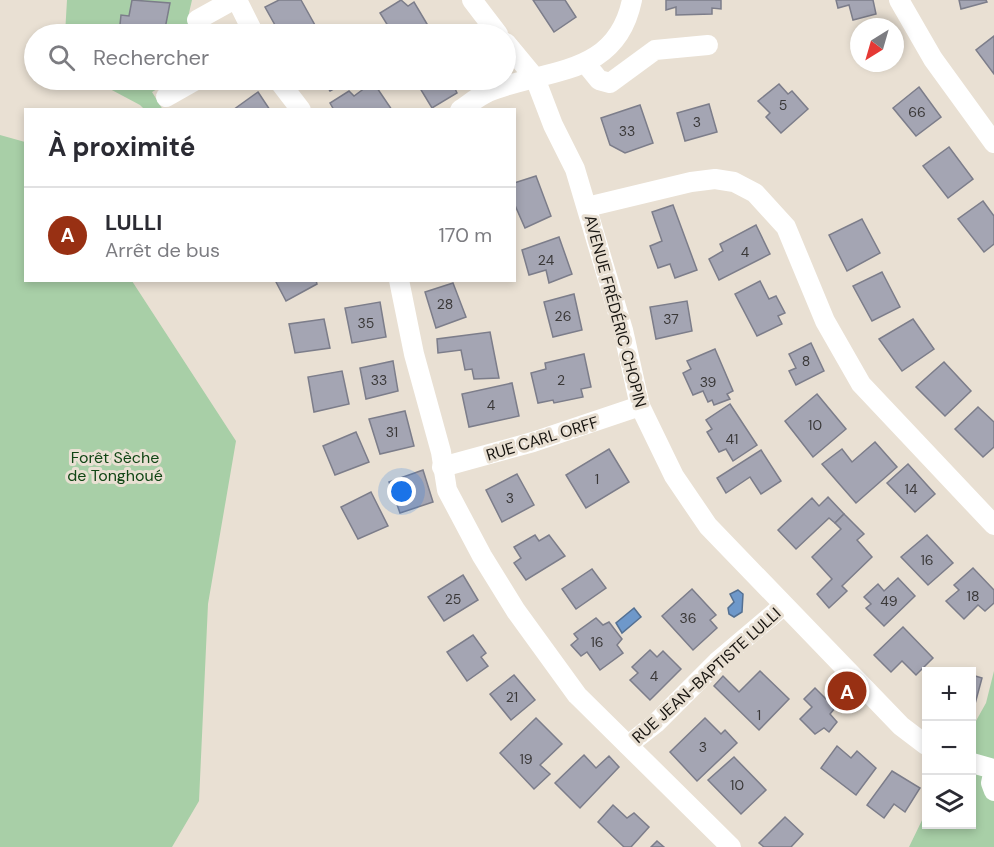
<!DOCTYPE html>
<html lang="fr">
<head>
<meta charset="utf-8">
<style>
	:root { --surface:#fff; --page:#f2f2f3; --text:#2b2b33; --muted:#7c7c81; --line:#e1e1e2; --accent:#983013 }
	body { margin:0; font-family:"DM Sans",sans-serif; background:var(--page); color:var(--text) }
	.controls { position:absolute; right:18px; bottom:18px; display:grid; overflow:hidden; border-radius:0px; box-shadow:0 3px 9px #0003 }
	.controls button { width:54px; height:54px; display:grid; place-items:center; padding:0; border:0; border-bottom:2px solid var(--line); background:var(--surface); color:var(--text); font:30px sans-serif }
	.compass { position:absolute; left:850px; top:18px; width:54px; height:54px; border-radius:50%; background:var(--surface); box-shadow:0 3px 9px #0003; rotate:217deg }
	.you { position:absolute; left:402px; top:492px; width:21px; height:21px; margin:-15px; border:4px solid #fff; border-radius:50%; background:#1a73e8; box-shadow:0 0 0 9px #1a73e833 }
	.badge { display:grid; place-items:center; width:39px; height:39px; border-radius:50%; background:var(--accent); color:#fff; font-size:20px; font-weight:700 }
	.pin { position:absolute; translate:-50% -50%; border:3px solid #fff; box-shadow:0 2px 6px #0006 }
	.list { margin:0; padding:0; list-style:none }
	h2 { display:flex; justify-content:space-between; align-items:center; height:78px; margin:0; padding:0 24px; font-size:26px }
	h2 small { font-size:20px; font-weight:400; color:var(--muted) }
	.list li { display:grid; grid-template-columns:39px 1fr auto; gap:18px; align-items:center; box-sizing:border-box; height:96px; padding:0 24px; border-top:2px solid var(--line) }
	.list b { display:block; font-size:22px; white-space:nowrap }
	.list p { margin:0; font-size:20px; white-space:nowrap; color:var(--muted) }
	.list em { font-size:20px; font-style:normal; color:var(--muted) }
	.icon { flex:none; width:33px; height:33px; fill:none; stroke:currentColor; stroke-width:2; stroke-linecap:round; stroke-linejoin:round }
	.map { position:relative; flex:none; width:994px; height:847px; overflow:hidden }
	.search { position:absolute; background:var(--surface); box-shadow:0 3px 9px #0003; left:24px; top:24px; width:492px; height:66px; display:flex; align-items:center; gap:15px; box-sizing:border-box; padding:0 21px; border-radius:33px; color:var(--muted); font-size:22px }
	.panel { position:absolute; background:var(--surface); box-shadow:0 3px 9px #0003; left:24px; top:108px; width:492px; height:174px; border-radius:0px }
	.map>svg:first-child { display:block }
	.green { fill:#a8cfa7 }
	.water { fill:#6e98ca; stroke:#547092; stroke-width:1.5 }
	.building { fill:#a4a5b3; stroke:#7c7d8a; stroke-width:1.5 }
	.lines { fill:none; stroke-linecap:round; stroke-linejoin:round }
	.minor { stroke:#fff; stroke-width:20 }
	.labels { text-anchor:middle; stroke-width:6; stroke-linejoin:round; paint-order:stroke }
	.number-label { font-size:14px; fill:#3a3838 }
	.street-label { font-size:16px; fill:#16130f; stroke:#e9e0d3 }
	.park-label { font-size:16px; fill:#104514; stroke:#e9e0d3 }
</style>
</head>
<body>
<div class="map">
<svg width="994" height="847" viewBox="0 0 994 847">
	<rect width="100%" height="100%" fill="#e9e0d3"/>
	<g class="green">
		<path d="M67 0H192L189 13 201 34H65Z"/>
		<path d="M93 80H173L152 92 163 110 144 109 140 105Z"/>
		<path d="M0 135 25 142 26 280 132 281 236 441 208 604 199 801 172 847H0Z"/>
		<path d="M994 671V847H909L926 812V824H972V728L986 703Z"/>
	</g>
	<g class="water">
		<path d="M738 590 743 594 742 612 734 617 729 614 728 608 734 602 730 594Z"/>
		<path d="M634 608 641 617 622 633 616 623Z"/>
	</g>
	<g class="building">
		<path d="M132 0 170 3 164 34H119L121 15 129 16Z"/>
		<path d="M279 0H301L316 27 302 34H280L265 7Z"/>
		<path d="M401 0 408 6 414 2 430 29 425 34H393L380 13Z"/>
		<path d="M533 0H565L576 17 554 32Z"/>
		<path d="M666 0H721V9L712 8V14L676 15V7L666 10Z"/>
		<path d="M836 0H873L876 14 853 20 849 5 838 8Z"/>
		<path d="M959 0H986L987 2 961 9Z"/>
		<path d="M994 36V74L976 50Z"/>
		<path d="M323 80H350L330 91Z"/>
		<path d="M415 80H451L457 93 432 108Z"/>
		<path d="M373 82 392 110H334L330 103 349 91 354 96Z"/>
		<path d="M779 84 788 94 792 91 808 109 781 133 766 117 770 113 758 101Z"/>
		<path d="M919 87 941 117 916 136 893 108Z"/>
		<path d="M258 92 270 110H233Z"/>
		<path d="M709 104 717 132 685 141 677 113Z"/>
		<path d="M640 105 653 143 625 153 610 145 601 118Z"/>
		<path d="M949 147 973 179 948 198 923 166Z"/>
		<path d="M536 176 551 216 525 228 514 203V183Z"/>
		<path d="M983 201 994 216V244L984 252 958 219Z"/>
		<path d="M673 205 697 270 675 278 670 264 658 268 650 246 662 241 652 212Z"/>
		<path d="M862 219 880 253 847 271 829 235Z"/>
		<path d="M756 225 770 254 719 280 709 259 723 251 720 244Z"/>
		<path d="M559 237 572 274 549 283 546 270 529 275 522 250Z"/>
		<path d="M882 272 900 307 872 321 853 286Z"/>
		<path d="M275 280H316L317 284 286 301Z"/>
		<path d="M760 281 769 299 776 296 785 313 778 316 782 324 757 336 735 294Z"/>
		<path d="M453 283 466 317 436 328 425 292Z"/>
		<path d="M574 294 582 330 553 337 544 302Z"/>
		<path d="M687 301 692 331 656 339 650 307Z"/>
		<path d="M380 302 386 337 352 343 345 308Z"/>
		<path d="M324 319 330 348 295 353 289 324Z"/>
		<path d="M913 319 934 349 902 371 879 339Z"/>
		<path d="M490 332 499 378 474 379 472 369 465 370 461 350 438 353 437 339Z"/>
		<path d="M811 343 824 371 796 385 789 371 796 368 789 354Z"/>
		<path d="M715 349 733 391 727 394 730 399 714 405 712 400 708 402 703 391 693 395 683 373 691 369 687 361Z"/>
		<path d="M584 354 591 387 581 389 583 397 554 403 553 400 538 403 531 373 546 369 545 363Z"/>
		<path d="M393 361 398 391 366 399 360 368Z"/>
		<path d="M944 362 971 391 945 416 916 387Z"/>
		<path d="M342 371 349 404 314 412 308 377Z"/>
		<path d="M512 383 519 416 469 427 462 394Z"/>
		<path d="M817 394 846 429 813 457 785 421Z"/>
		<path d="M730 404 757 445 733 461 726 449 719 452 707 432 712 429 706 420Z"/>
		<path d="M978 407 994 422V447L983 457 955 429Z"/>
		<path d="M405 411 414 446 380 454 369 419Z"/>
		<path d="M356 432 369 462 335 475 323 446Z"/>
		<path d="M875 442 897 467 856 503 822 464 842 449 852 462Z"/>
		<path d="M609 449 629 482 586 508 566 475Z"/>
		<path d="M761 450 781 481 761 494 750 477 726 493 717 478Z"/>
		<path d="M908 464 935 494 915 512 887 483Z"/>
		<path d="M423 470 433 502 400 513 389 482Z"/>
		<path d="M517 474 534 505 502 522 486 490Z"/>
		<path d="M371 492 388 526 358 539 341 507Z"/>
		<path d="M828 497 844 514 835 523 829 518 796 549 778 530 812 498 819 506Z"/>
		<path d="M844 514 864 534 857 540 872 557 842 586 847 591 829 608 817 594 832 579 812 557 841 529 835 523Z"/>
		<path d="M535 535 539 541 549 535 565 556 526 580 514 563 521 558 514 547Z"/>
		<path d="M927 535 953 563 928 585 901 557Z"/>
		<path d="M973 568 994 590V603L985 611 978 605 964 619 946 601 959 590 954 585Z"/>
		<path d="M592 569 606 588 576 609 562 589Z"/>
		<path d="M463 575 478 600 444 621 428 597Z"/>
		<path d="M898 578 915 596 884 626 866 608 871 604 864 597 878 584 884 591Z"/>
		<path d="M692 589 716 615 710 620 717 628 693 650 662 616Z"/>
		<path d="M596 618 603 625 609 622 622 639 617 645 623 653 600 670 587 652 581 656 571 645 578 639 574 634Z"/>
		<path d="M903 627 933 658 916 675 902 661 891 672 874 655Z"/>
		<path d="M473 635 486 653 481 657 488 666 467 681 447 652Z"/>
		<path d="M650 650 657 657 663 651 681 669 650 700 630 680 638 673 632 667Z"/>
		<path d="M760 671 789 699 759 730 714 686 723 676 739 692Z"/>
		<path d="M514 675 535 700 511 720 490 694Z"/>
		<path d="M972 675 982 678 972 715Z"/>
		<path d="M815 688 835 708 830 714 837 722 829 732 824 728 815 734 800 719 812 707 804 699Z"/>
		<path d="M536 718 562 744 540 765 550 774 534 789 500 753Z"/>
		<path d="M705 718 721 734 725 730 737 743 697 781 670 752Z"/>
		<path d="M837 746 851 758 857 751 876 768 856 795 821 768Z"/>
		<path d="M584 755 596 768 609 756 619 767 580 808 555 783Z"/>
		<path d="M734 757 766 790 741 814 708 780Z"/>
		<path d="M892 771 920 788 905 812 894 804 884 818 867 805Z"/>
		<path d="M613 805 627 818 634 813 649 827 631 847H624L598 822Z"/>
		<path d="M785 817 803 834 791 847H764L759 843Z"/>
		<path d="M657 841 664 847H651Z"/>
	</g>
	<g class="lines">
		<g class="minor">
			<path d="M237 0 254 34"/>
			<path d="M472 0 498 34"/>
			<path d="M899 0 933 59 994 143"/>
			<path d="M197 20 233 0"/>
			<path d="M506 43 535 78 553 125 575 169 623 330 640 406 674 476 708 526 901 726 926 745"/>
			<path d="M586 64 599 80 610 83 655 50 708 45"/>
			<path d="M278 80 301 110"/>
			<path d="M166 97 196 80"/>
			<path d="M460 110C469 104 479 96 488 92 546 68 616 78 632 0"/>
			<path d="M587 207 691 182 715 179 734 182 755 193 786 227 825 321 861 384 994 525"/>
			<path d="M399 280 414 354 441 452 447 490 482 556 516 611 577 695 731 847"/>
			<path d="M442 467 533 442 640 406"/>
			<path d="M628 745 656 723 717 662 783 606"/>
			<path d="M972 763 994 769"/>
			<path d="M994 769 991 783 994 791"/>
		</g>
	</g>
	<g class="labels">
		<g class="number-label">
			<text x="783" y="110">5</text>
			<text x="917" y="117">66</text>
			<text x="697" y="127">3</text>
			<text x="627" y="136">33</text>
			<text x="745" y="257">4</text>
			<text x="546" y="265">24</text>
			<text x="445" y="309">28</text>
			<text x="563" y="321">26</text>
			<text x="671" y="324">37</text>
			<text x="366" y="328">35</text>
			<text x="806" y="366">8</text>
			<text x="379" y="385">33</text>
			<text x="561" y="385">2</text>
			<text x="708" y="387">39</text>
			<text x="491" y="410">4</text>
			<text x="815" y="430">10</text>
			<text x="392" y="437">31</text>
			<text x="732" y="444">41</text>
			<text x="597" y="484">1</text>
			<text x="911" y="494">14</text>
			<text x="510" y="503">3</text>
			<text x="927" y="565">16</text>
			<text x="973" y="601">18</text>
			<text x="453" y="604">25</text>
			<text x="889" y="606">49</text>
			<text x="688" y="623">36</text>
			<text x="597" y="647">16</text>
			<text x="654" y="681">4</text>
			<text x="512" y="702">21</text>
			<text x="759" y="720">1</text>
			<text x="703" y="752">3</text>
			<text x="526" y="764">19</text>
			<text x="737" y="790">10</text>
		</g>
		<g class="street-label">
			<text transform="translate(616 311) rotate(75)" y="6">AVENUE FRÉDÉRIC CHOPIN</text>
			<text transform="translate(542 438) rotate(-17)" y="6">RUE CARL ORFF</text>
			<text transform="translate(706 675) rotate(-42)" y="6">RUE JEAN-BAPTISTE LULLI</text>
		</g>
		<g class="park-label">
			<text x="115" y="463">Forêt Sèche<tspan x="115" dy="18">de Tonghoué</tspan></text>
		</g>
	</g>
</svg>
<div class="controls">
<button>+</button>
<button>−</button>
<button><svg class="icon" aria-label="layers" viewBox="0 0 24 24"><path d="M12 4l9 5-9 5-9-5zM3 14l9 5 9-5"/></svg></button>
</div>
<svg class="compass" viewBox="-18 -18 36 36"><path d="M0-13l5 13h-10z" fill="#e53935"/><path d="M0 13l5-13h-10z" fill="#7c7c81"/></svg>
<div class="you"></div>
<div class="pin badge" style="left:847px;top:691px">A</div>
<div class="search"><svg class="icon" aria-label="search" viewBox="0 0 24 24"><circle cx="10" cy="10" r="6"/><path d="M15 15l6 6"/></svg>Rechercher</div>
<section class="panel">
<h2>À proximité<small></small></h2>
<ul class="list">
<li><span class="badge">A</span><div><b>LULLI</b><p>Arrêt de bus</p></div><em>170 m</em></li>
</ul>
</section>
</div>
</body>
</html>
